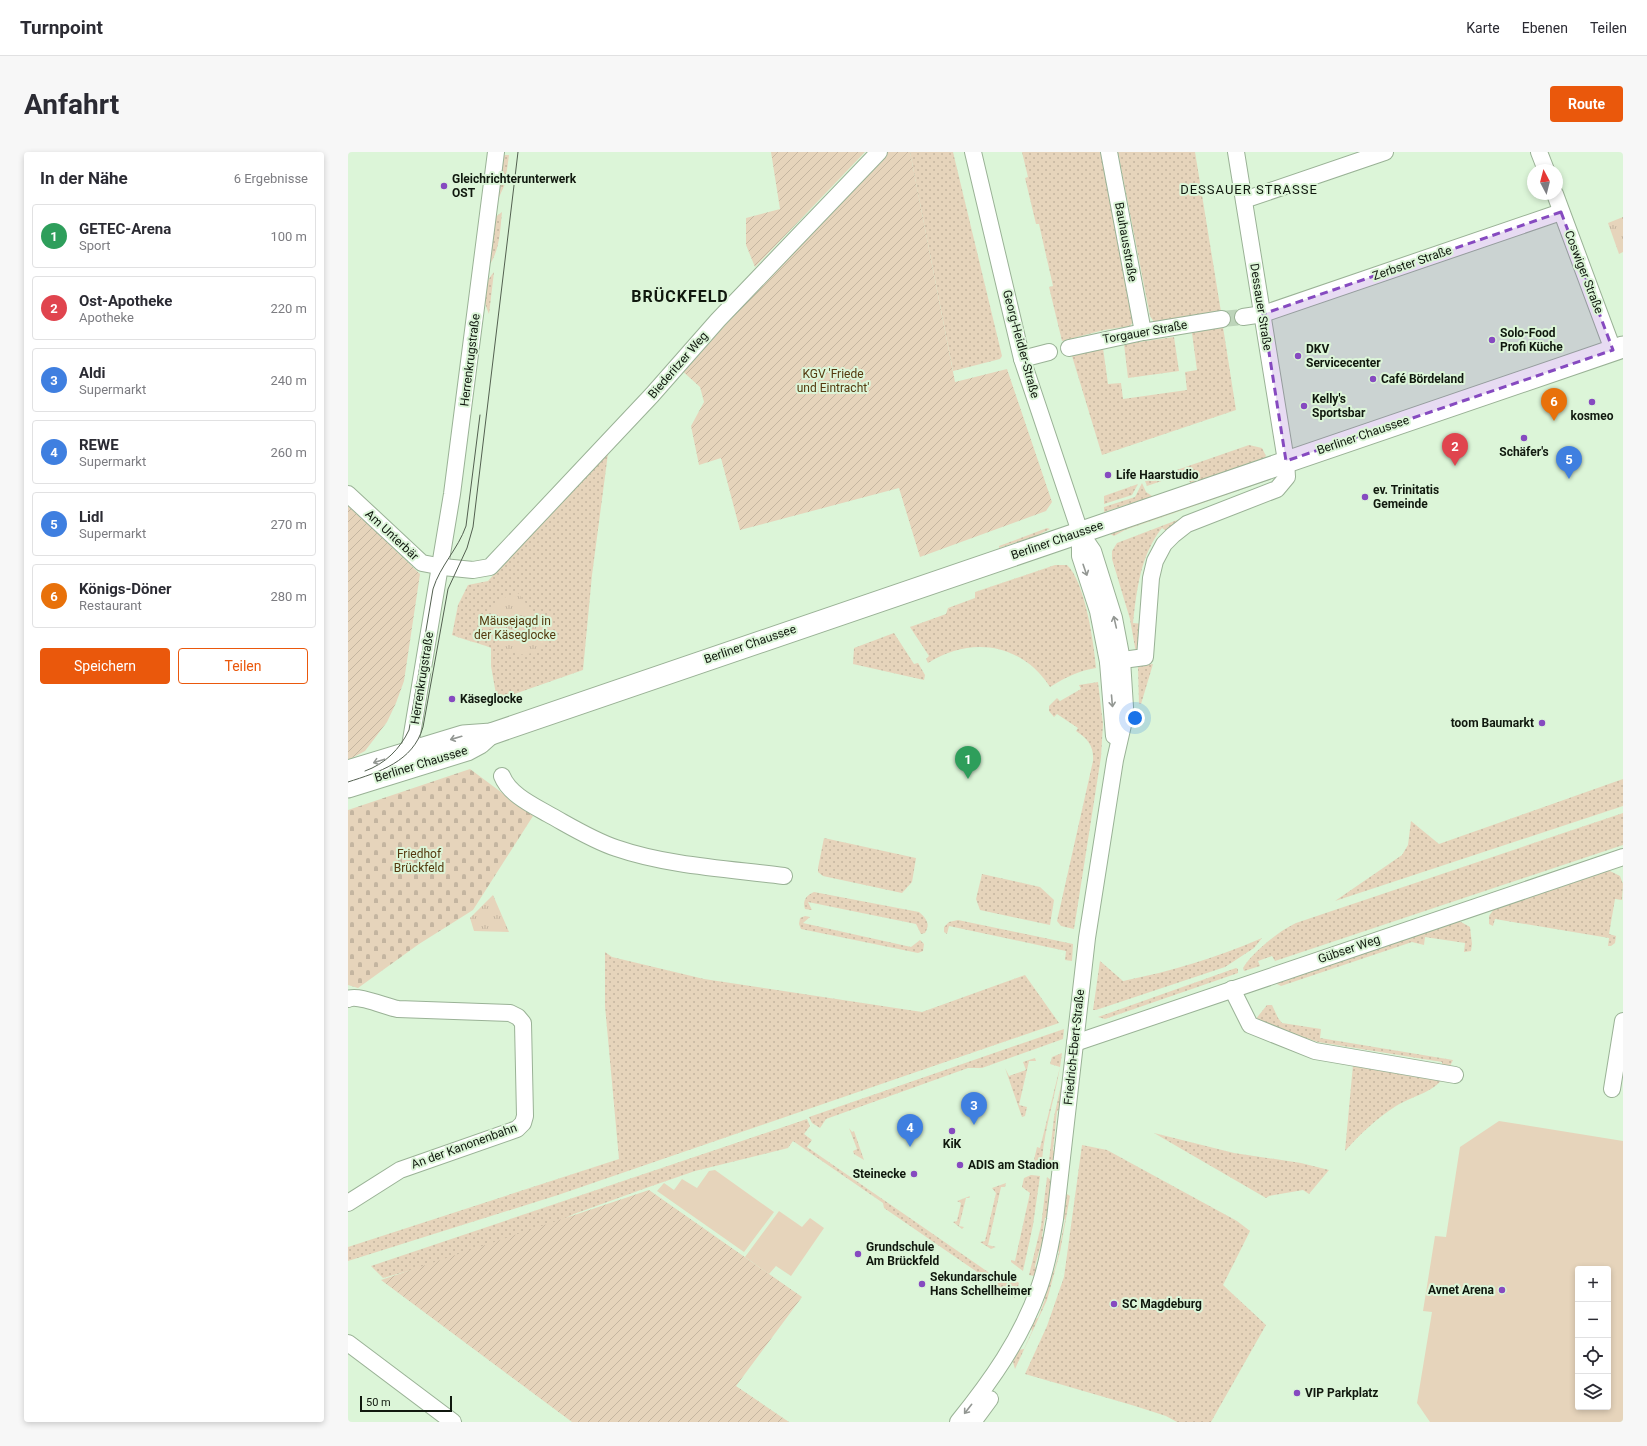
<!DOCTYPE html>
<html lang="de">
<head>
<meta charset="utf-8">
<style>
	:root { --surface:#fff; --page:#f7f7f7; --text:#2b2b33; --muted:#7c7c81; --line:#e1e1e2; --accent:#ea580c }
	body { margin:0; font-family:Roboto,sans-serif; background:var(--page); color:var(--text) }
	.controls { position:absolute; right:12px; bottom:12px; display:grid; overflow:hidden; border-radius:4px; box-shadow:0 2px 6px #0003 }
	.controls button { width:36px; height:36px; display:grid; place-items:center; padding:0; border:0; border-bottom:1px solid var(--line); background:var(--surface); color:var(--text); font:20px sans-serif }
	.compass { position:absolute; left:1179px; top:12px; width:36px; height:36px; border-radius:50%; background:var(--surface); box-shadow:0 2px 6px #0003; rotate:353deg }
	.scale { position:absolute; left:12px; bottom:10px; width:92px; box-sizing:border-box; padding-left:4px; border:2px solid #10180e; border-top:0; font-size:11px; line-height:14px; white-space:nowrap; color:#10180e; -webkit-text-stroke:3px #dcf5d8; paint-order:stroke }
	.you { position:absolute; left:787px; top:566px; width:14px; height:14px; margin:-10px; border:3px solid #fff; border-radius:50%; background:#1a73e8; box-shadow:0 0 0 6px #1a73e833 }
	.badge { display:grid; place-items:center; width:26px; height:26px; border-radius:50%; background:var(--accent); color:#fff; font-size:13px; font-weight:700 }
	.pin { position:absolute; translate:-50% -33px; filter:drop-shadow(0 1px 2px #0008) }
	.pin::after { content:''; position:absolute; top:21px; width:14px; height:12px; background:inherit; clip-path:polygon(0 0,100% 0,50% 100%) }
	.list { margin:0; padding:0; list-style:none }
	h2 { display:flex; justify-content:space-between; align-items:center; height:52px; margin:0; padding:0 16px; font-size:17px }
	h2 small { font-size:13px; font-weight:400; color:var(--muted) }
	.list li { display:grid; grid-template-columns:26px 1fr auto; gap:12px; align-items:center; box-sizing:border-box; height:64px; margin:0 8px 8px; padding:0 8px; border:1px solid var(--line); border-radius:4px }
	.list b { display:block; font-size:15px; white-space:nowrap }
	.list p { margin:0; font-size:13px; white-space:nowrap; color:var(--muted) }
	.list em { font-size:13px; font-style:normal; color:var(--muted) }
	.actions { display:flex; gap:8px; padding:12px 16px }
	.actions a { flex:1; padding:9px 0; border:1px solid var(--accent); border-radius:4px; text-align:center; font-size:14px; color:var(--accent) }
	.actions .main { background:var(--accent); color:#fff }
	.icon { flex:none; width:22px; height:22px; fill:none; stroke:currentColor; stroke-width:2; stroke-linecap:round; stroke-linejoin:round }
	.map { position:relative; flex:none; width:1275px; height:1270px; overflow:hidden; border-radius:4px }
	header { display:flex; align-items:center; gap:24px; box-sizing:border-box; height:56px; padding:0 20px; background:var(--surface); border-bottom:1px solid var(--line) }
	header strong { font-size:19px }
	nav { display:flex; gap:22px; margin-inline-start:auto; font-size:14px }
	.intro { display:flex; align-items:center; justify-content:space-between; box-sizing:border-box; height:96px; padding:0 24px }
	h1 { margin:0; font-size:28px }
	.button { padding:10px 18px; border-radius:4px; background:var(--accent); color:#fff; font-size:14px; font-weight:700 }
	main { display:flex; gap:24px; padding:0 24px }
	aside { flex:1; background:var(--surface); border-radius:4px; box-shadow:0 2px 6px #0003 }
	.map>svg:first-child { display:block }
	.grass { fill:url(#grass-dots) }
	.cemetery { fill:url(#cemetery-stones) }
	.park { fill:url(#park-tufts) }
	.garden { fill:url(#garden-furrows) }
	.pitch { fill:#e6d4bb; fill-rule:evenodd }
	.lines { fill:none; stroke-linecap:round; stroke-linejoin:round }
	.minor-tunnel { stroke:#bdd4ba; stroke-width:16; stroke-dasharray:16 8; stroke-linecap:butt }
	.minor-casing { stroke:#9ab296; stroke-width:18 }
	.major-casing { stroke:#9ab296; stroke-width:23 }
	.minor { stroke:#fff; stroke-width:16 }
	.major { stroke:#fff; stroke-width:21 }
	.tram { stroke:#536050; stroke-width:1 }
	.oneway { stroke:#939793 }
	.marked { fill:#864ac0; fill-opacity:0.2; stroke:#864ac0; stroke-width:3; stroke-dasharray:8 5; stroke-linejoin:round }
	.poi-dot { fill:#864ac0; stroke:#dcf5d8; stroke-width:1.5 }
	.labels { text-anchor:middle; stroke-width:4; stroke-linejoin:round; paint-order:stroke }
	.poi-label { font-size:12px; font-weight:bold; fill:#10180e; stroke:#dcf5d8; text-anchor:start }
	.street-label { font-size:12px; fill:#10180e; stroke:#dcf5d8 }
	.park-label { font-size:12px; fill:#54390e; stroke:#dcf5d8 }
	.neighbourhood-label { font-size:13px; letter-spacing:1px; fill:#10180e; stroke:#dcf5d8 }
	.district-label { font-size:16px; font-weight:bold; letter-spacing:1px; fill:#10180e; stroke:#dcf5d8 }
</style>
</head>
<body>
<header>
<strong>Turnpoint</strong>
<nav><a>Karte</a><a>Ebenen</a><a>Teilen</a></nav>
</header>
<div class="intro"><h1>Anfahrt</h1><a class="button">Route</a></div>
<main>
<aside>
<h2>In der Nähe<small>6 Ergebnisse</small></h2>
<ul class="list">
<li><span class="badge" style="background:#2e9e5b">1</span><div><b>GETEC-Arena</b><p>Sport</p></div><em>100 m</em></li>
<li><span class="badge" style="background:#e0444e">2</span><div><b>Ost-Apotheke</b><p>Apotheke</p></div><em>220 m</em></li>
<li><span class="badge" style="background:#3f7fe0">3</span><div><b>Aldi</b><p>Supermarkt</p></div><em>240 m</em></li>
<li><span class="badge" style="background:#3f7fe0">4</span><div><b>REWE</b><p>Supermarkt</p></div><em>260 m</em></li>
<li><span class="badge" style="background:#3f7fe0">5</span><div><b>Lidl</b><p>Supermarkt</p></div><em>270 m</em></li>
<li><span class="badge" style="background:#e8710a">6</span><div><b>Königs-Döner</b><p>Restaurant</p></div><em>280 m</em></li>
</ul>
<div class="actions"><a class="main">Speichern</a><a>Teilen</a></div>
</aside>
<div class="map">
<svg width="1275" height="1270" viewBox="0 0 1275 1270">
	<defs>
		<pattern id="grass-dots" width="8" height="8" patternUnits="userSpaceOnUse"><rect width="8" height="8" fill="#e6d4bb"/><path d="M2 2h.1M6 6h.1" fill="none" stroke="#c4b5a0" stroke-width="1.8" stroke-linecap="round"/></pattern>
		<pattern id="cemetery-stones" width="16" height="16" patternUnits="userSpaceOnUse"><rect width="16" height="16" fill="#e6d4bb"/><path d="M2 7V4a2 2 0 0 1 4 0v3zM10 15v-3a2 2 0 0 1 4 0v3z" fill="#c4b5a0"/></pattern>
		<pattern id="park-tufts" width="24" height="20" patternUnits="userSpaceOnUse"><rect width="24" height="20" fill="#e6d4bb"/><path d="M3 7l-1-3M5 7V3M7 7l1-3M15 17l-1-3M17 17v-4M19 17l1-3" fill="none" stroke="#c4b5a0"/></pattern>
		<pattern id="garden-furrows" width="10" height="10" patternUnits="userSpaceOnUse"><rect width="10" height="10" fill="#e6d4bb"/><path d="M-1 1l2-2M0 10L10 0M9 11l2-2" fill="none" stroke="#c4b5a0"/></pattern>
	</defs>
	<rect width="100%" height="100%" fill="#dcf5d8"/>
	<g class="grass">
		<path d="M562 0H605L654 204 652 207 605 219Z"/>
		<path d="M674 0H754L785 170 782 174 756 178 714 189 701 135 705 134 691 72H688L677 26 680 25Z"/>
		<path d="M770 0H847L873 160 806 170 802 164Z"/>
		<path d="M157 3H161L157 32 148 52 153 7Z"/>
		<path d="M154 60C152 79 152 99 140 115L146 66Z"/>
		<path d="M146 120 141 162C134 146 134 134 146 120Z"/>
		<path d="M875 175 888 258 754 303 724 204 755 196 760 232 773 231 775 247 839 238 837 220 849 218 844 181Z"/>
		<path d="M826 185 831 219 780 226 776 192Z"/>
		<path d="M901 293 914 296 918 304 916 307 843 331 834 322 799 334 797 329Z"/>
		<path d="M261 294 244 423 235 518 149 548 143 514V496C140 494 111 486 104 483L110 453 120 433 140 429Z"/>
		<path d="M920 325 921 328 777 378 766 384 762 382 775 375Z"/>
		<path d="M794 331 798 340 804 344 803 345 756 360V355L787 345Z"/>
		<path d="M790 332 784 343 756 352V344Z"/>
		<path d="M845 362 823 382 814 376C792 404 789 437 785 471L795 472 793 496 788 501 782 467 764 407V399L769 391Z"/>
		<path d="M699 376 702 377 688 384 651 396V394Z"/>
		<path d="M707 413H719C737 429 746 492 748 516 730 519 718 525 702 535 674 492 624 483 580 511L578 507 581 504 562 475 598 462 600 456 627 446V440Z"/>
		<path d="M546 481 566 512 570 511 577 523 576 528 505 512 506 496Z"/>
		<path d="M805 512 793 552H791L790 514Z"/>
		<path d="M750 530 755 572 753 605 726 777 713 774 709 769 745 609C746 594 740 587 728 579L730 576 709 562 706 565 701 559V554L709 546 712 549 733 537 731 533Z"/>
		<path d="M1275 627V654L987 749 1054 703 1060 693 1063 669 1091 692Z"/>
		<path d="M1275 661V693L927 809 924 804 910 809 912 814 896 819 895 816C905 800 931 779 948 771Z"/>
		<path d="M476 686 568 706 564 730 554 741 475 724 470 720V716Z"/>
		<path d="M1260 718 1272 724 1275 732 1274 748 1267 747 1261 782 1268 784 1267 791 1263 794H1260L1261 786 1147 767 1145 774 1141 772V764L1146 757Z"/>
		<path d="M634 722 692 735 706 748 702 773 632 758 628 747Z"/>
		<path d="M466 740 571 760C578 766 583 772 577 781L573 782 568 772 460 750 464 758 457 757C454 748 459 743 466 740Z"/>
		<path d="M457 764 462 765 455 771 563 795 572 788 576 792 575 799 570 801 453 777 451 772 452 766Z"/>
		<path d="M610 768 725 792 724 809 717 808 718 799 601 774 599 782 596 780V775L601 770Z"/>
		<path d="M1105 769 1113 770 1122 775 1124 792 1123 799 1116 800 1117 791 1077 785 1076 793 1064 790 933 834 929 832V830Z"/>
		<path d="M914 786 906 796 877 815 748 858H745L752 809 775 829C824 819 868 806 914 786Z"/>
		<path d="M257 800 264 805 356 827 574 860 677 823 711 871 210 1043 0 1109V1095L271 1007 257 854Z"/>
		<path d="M888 816 890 817V821L757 867 750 865Z"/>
		<path d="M919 853H924L930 866 934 871 973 877 972 886 1105 908 1102 914 1094 913V910L970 890 914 872 907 868Z"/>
		<path d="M716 877 715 887 634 916H620L478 967 472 976 464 971 461 965Z"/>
		<path d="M714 901C710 937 697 971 694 1008L688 1009 686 1008 689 995 692 996 712 915 702 912 704 905Z"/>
		<path d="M687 906 688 909H681L671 953 679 955 677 964 674 965 657 916 661 924 678 918 675 910Z"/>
		<path d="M1005 913 1094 927C1087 939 1061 946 1048 954 1029 966 1012 982 997 999Z"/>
		<path d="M717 915 713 956 709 959 705 998 708 1002V1007L701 1009 706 965Z"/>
		<path d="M459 967 462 974 456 982 464 988 459 995 656 1131 661 1124 671 1131 667 1146 536 1056 535 1051 445 989 440 996 347 1019 298 1036 226 1062 176 1087 35 1126 23 1114Z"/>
		<path d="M501 976 504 980 506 979 516 1008 506 1002 505 999 509 997Z"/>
		<path d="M806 981 886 1001 953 1011 981 1018 961 1042 955 1038 921 1044 918 1046Z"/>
		<path d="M734 993 759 998 889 1069 902 1079 875 1133 918 1173 863 1270H829L818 1264 787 1254 677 1222 699 1174 716 1125Z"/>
		<path d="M683 1023 692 1024 685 1073 675 1119 663 1110V1108L667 1109 682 1041 674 1035 676 1026Z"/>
		<path d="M699 1025 704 1029 701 1063 697 1066 694 1084 697 1088 696 1093 692 1096 687 1114 690 1120 686 1124 681 1123 693 1074Z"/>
		<path d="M658 1031 657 1035H653L640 1093 648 1095 643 1097 632 1090 637 1089 648 1041 644 1036Z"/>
		<path d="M719 1042 722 1044 712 1100 699 1148 667 1217 665 1210 670 1198 676 1197 684 1179 682 1173 685 1167 690 1166 697 1147 695 1140 701 1121 706 1119 711 1100 708 1094 709 1090 713 1088 717 1068 714 1064 716 1044Z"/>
		<path d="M622 1044 621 1046H618L611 1074 616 1075 614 1077 605 1070 609 1069 613 1051 609 1049Z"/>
	</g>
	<path class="cemetery" d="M122 617 185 664 125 758 71 792 10 836 0 833V658Z"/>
	<g class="park">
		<path d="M1275 65V100L1271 102 1260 71Z"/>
		<path d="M170 441 202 483C170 540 106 455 170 441Z"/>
		<path d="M145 743 161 780 126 779 122 766Z"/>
	</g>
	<g class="garden">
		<path d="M423 0H517L407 115 398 93V66L432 57Z"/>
		<path d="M538 0H562L607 230 659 217 704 350 698 359 572 405 551 336 392 378 373 306 351 313 343 274 356 250 352 235 331 216Z"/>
		<path d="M0 353 72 422 56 529 48 551 39 570 17 599 0 608Z"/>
		<path d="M301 1038 454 1145 388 1234 441 1270H224L33 1128Z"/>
	</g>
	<g class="pitch">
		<path d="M1151 969 1275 989V1270H1082L1069 1251 1084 1160 1075 1159 1087 1084 1098 1085 1112 995ZM1230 1117H1260V1255H1230Z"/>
		<path d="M367 1018 426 1060 396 1100 309 1039 316 1031 326 1038 334 1027 349 1036 361 1019Z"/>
		<path d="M431 1059 454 1075 462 1066 476 1076 443 1124 428 1114 421 1122 397 1105Z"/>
	</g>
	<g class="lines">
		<path class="minor-tunnel" d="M874 167 895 165"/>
		<defs>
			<g id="minor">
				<path d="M761 0 795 180"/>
				<path d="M1191 0 1198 18"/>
				<path d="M1207 42 1265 198"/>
				<path d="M896 48 1037 0"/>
				<path d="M895 165 915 162 1213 60"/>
				<path d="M721 196 795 180 874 167"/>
				<path d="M674 207 701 200"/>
				<path d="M0 342 74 411 95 415 125 418 142 415 304 243 370 168 531 0"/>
				<path d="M732 380V404L750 459 760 510 766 584"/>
				<path d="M760 510 797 505 803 426 807 409 816 392 825 383 839 372 929 337 939 325 938 309 888 0"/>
				<path d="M62 610V594L104 342 148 0"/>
				<path d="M154 624C161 642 184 653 200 662 222 674 244 688 268 696 320 714 382 717 436 724"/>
				<path d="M884 837 902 873 967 899 1107 923"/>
				<path d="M0 847C10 842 38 855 50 857L162 861 170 865 175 871 177 964 175 971 169 977 52 1018 0 1051"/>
				<path d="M727 891 1275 705"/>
				<path d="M1264 937 1275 869"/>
				<path d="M0 1191 105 1270"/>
				<path d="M610 1270C643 1229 673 1187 691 1136 699 1114 703 1091 707 1067L739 786 767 608 775 573 777 555 774 508 766 466 745 399 732 380 674 207 625 0"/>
				<path d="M625 1270 642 1247"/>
			</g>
			<g id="major">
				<path d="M0 619 115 584 143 582 1275 195"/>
				<path d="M0 635 119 598 132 591 142 582"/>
			</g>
		</defs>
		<use href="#minor" class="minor-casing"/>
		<use href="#major" class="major-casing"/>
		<use href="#minor" class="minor"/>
		<use href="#major" class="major"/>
		<g class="tram">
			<path d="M17 619C37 612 52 597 61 578L85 437C92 414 110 397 118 374L132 263"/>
			<path d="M0 630C31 620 65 610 75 575L100 437 119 396 125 375 170 0"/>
		</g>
	</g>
	<defs><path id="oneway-shaft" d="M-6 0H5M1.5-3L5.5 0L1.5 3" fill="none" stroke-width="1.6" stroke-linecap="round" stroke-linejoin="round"/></defs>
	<g class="oneway">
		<use href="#oneway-shaft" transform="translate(737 418) rotate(71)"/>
		<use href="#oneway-shaft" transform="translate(767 470) rotate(-103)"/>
		<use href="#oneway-shaft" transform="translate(764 549) rotate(85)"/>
		<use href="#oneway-shaft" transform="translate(108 586) rotate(164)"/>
		<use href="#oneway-shaft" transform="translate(31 609) rotate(162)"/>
		<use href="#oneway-shaft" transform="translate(620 1257) rotate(128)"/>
	</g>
	<path class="marked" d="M1213 60 1265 198 938 309 915 162Z"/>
	<g class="poi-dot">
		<circle cx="96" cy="34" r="4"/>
		<circle cx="1144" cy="188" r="4"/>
		<circle cx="950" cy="204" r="4"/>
		<circle cx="1025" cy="227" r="4"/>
		<circle cx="1244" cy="250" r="4"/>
		<circle cx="956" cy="254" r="4"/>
		<circle cx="1176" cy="286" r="4"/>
		<circle cx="760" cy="323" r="4"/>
		<circle cx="1017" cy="345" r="4"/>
		<circle cx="104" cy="547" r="4"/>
		<circle cx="1194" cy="571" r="4"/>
		<circle cx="604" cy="979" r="4"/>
		<circle cx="612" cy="1013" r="4"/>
		<circle cx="566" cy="1022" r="4"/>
		<circle cx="510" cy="1102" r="4"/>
		<circle cx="574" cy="1132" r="4"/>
		<circle cx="1154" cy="1138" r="4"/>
		<circle cx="766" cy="1152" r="4"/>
		<circle cx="949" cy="1241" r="4"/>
	</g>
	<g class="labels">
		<g class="poi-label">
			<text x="104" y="31">Gleichrichterunterwerk<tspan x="104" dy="14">OST</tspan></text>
			<text x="1152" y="185">Solo-Food<tspan x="1152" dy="14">Profi Küche</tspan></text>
			<text x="958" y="201">DKV<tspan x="958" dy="14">Servicecenter</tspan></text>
			<text x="1033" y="231">Café Bördeland</text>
			<text x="964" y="251">Kelly's<tspan x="964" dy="14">Sportsbar</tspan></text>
			<text x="1244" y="268" text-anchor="middle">kosmeo</text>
			<text x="1176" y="304" text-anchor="middle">Schäfer's</text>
			<text x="768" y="327">Life Haarstudio</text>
			<text x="1025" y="342">ev. Trinitatis<tspan x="1025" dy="14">Gemeinde</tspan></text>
			<text x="112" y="551">Käseglocke</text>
			<text x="1186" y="575" text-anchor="end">toom Baumarkt</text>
			<text x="604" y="996" text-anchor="middle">KiK</text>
			<text x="620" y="1017">ADIS am Stadion</text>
			<text x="558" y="1026" text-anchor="end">Steinecke</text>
			<text x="518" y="1099">Grundschule<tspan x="518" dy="14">Am Brückfeld</tspan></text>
			<text x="582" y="1129">Sekundarschule<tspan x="582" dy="14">Hans Schellheimer</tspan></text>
			<text x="1146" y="1142" text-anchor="end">Avnet Arena</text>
			<text x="774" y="1156">SC Magdeburg</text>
			<text x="957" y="1245">VIP Parkplatz</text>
		</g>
		<g class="street-label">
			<text transform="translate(778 90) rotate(80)" y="4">Bauhausstraße</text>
			<text transform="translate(1064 111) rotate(-19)" y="4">Zerbster Straße</text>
			<text transform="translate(1236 120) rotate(69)" y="4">Coswiger Straße</text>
			<text transform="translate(913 155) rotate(81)" y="4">Dessauer Straße</text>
			<text transform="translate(797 180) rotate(-10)" y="4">Torgauer Straße</text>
			<text transform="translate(673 192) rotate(75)" y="4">Georg-Heidler-Straße</text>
			<text transform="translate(122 208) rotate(-83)" y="4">Herrenkrugstraße</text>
			<text transform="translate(330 213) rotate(-49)" y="4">Biederitzer Weg</text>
			<text transform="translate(1015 283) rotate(-19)" y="4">Berliner Chaussee</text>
			<text transform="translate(44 383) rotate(43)" y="4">Am Unterbär</text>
			<text transform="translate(709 388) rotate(-19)" y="4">Berliner Chaussee</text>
			<text transform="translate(402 492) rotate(-19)" y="4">Berliner Chaussee</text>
			<text transform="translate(74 526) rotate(-81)" y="4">Herrenkrugstraße</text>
			<text transform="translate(73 612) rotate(-17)" y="4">Berliner Chaussee</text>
			<text transform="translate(1001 797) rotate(-19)" y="4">Gübser Weg</text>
			<text transform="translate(726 895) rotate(-84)" y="4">Friedrich-Ebert-Straße</text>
			<text transform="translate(116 994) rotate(-20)" y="4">An der Kanonenbahn</text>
		</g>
		<g class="park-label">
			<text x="485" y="226">KGV 'Friede<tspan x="485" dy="14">und Eintracht'</tspan></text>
			<text x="167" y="473">Mäusejagd in<tspan x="167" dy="14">der Käseglocke</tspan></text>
			<text x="71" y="706">Friedhof<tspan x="71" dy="14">Brückfeld</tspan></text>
		</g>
		<g class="neighbourhood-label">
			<text x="901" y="42">DESSAUER STRASSE</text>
		</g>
		<g class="district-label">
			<text x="332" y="150">BRÜCKFELD</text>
		</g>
	</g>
</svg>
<div class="controls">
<button>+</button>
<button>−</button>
<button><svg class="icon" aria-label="locate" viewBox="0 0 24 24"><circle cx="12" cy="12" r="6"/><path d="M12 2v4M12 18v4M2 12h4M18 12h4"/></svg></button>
<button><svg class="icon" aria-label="layers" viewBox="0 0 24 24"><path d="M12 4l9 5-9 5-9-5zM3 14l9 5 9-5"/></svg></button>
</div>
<svg class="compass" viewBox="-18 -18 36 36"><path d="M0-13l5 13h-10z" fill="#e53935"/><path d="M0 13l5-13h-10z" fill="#7c7c81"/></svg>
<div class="scale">50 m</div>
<div class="you"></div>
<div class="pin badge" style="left:620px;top:627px;background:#2e9e5b">1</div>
<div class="pin badge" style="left:1107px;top:314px;background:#e0444e">2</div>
<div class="pin badge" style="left:626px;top:973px;background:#3f7fe0">3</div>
<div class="pin badge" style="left:562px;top:995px;background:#3f7fe0">4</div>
<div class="pin badge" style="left:1221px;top:327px;background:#3f7fe0">5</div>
<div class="pin badge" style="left:1206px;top:269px;background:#e8710a">6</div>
</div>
</main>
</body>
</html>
